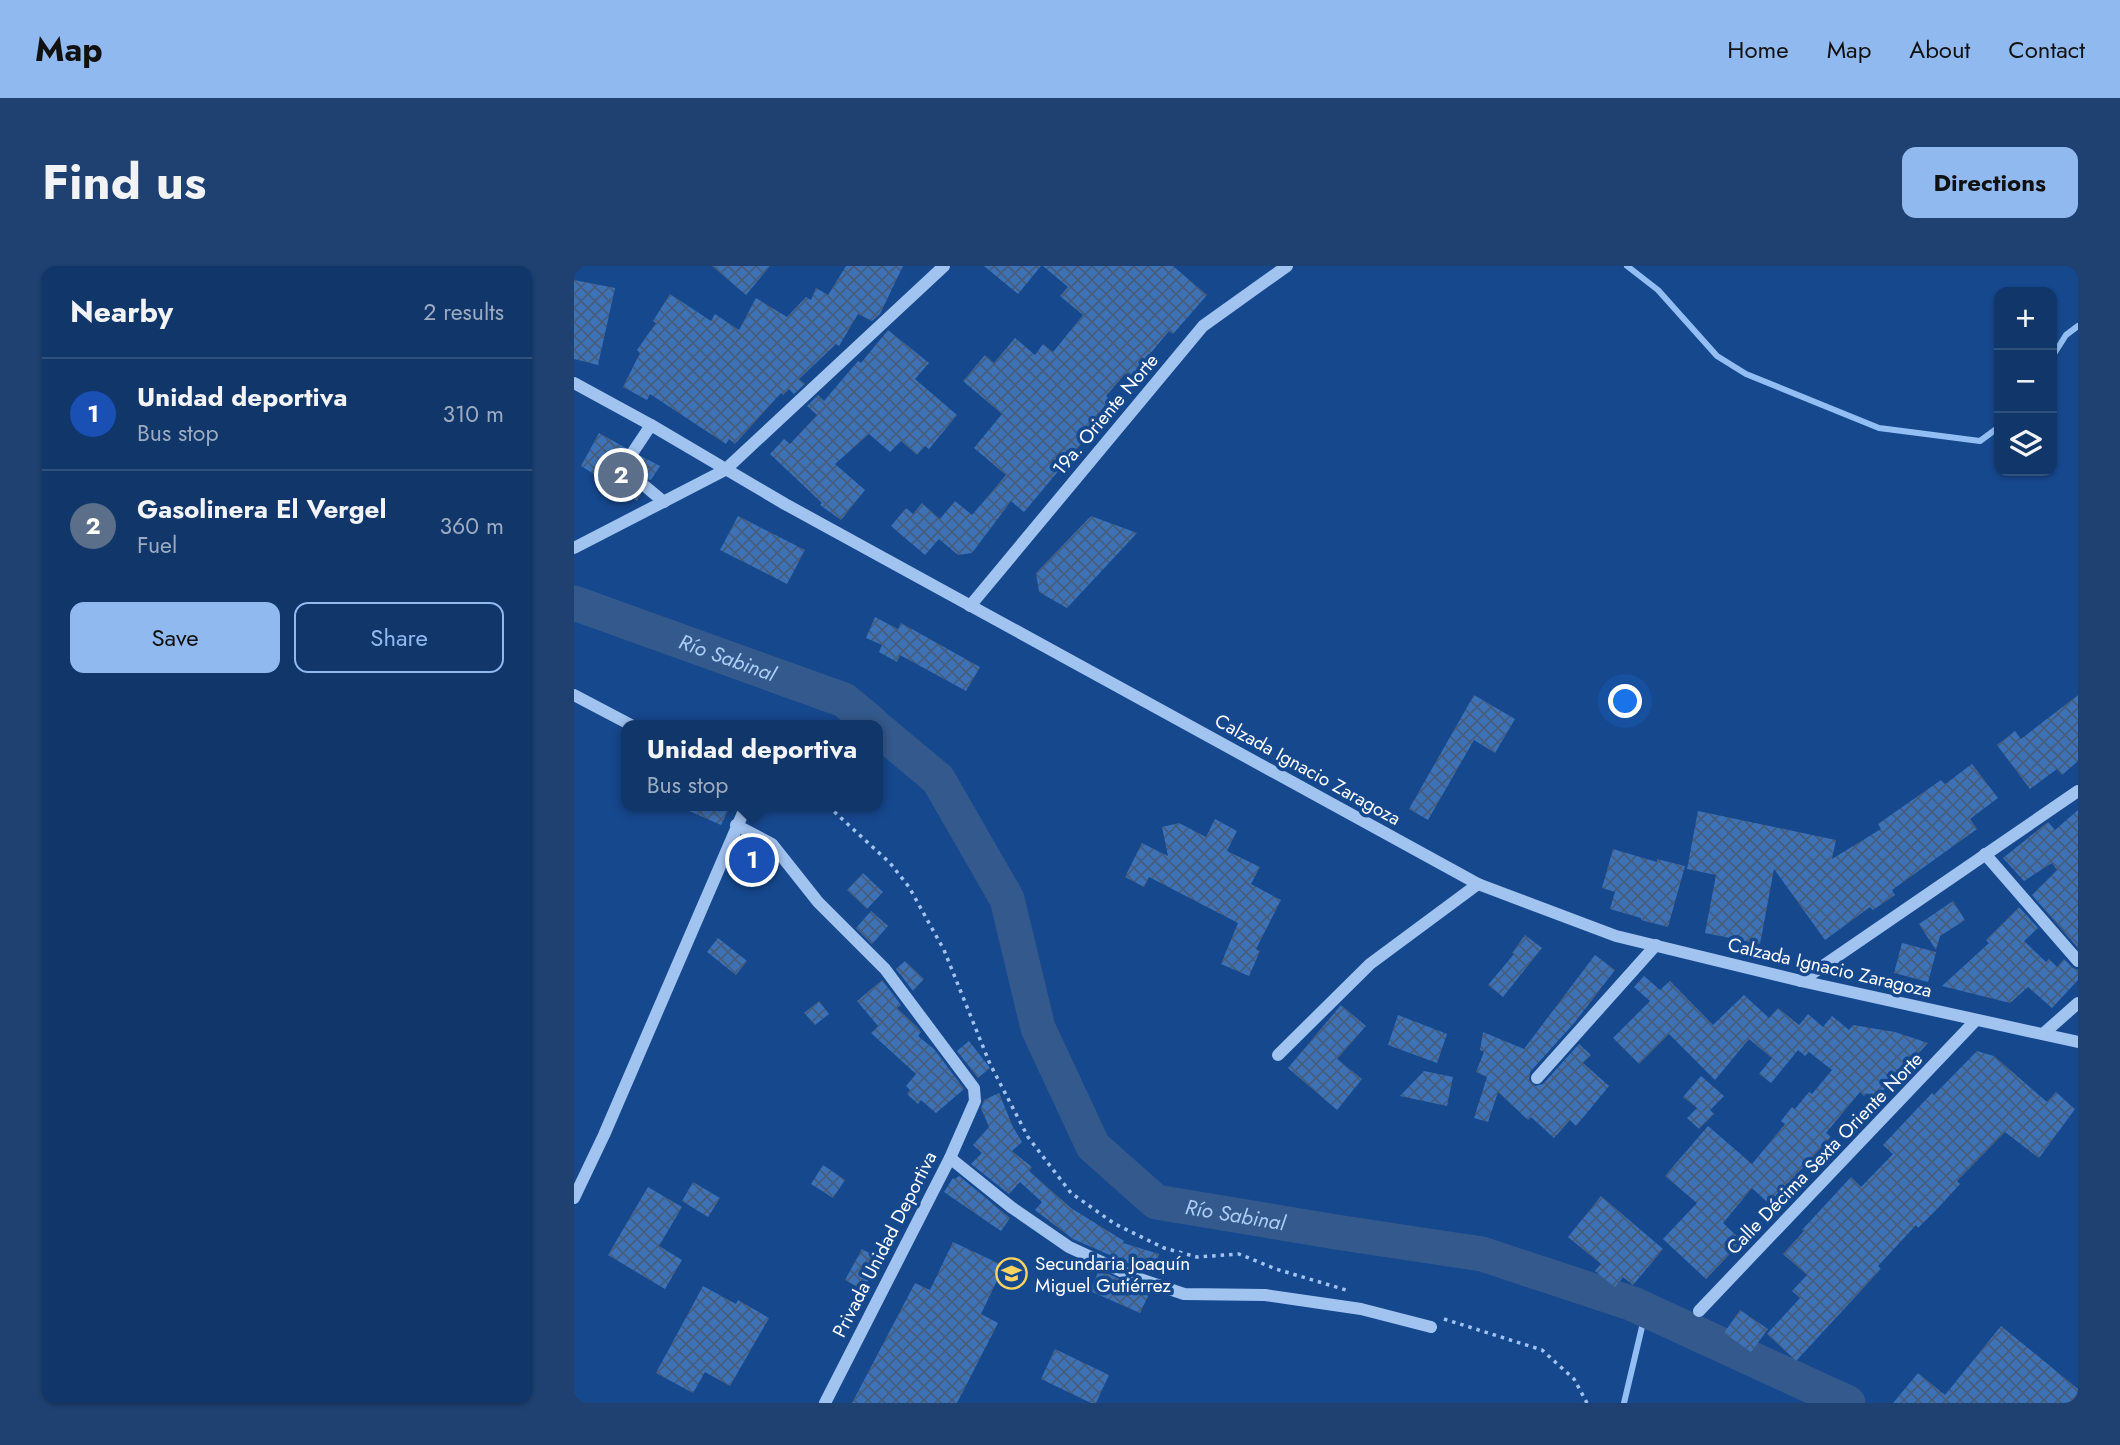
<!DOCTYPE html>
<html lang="en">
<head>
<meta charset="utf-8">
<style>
	:root { --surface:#10366a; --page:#1e4172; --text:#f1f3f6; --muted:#9cabc1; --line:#30507e; --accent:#90b9f0 }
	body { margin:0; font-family:Jost,sans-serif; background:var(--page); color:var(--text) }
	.controls { position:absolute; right:21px; top:21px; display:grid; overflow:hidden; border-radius:14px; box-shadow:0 2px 5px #0004 }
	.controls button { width:63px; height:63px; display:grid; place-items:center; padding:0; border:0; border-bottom:2px solid var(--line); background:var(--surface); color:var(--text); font:35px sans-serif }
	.you { position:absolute; left:1052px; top:436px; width:24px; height:24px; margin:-18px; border:5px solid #fff; border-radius:50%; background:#1a73e8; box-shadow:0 0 0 10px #1a73e833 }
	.badge { display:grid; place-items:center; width:46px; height:46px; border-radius:50%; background:var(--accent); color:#fff; font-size:23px; font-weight:700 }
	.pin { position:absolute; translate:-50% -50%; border:4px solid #fff; box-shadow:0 2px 7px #0006 }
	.popup { position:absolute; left:47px; top:454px; width:262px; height:91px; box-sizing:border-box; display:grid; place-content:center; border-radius:14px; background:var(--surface); filter:drop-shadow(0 2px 5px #0005); font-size:23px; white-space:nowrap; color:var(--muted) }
	.popup b { font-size:26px; color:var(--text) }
	.popup::after { content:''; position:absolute; left:50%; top:100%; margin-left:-14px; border:14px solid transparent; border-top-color:var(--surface) }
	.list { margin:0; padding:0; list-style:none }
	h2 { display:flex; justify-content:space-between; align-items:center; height:91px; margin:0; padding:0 28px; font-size:30px }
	h2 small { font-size:23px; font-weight:400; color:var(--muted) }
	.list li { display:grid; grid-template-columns:46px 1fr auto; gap:21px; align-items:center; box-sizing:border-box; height:112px; padding:0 28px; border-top:2px solid var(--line) }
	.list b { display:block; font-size:26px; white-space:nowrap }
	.list p { margin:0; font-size:23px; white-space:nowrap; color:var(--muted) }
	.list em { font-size:23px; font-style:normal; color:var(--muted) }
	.actions { display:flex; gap:14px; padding:21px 28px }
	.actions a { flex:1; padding:16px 0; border:2px solid var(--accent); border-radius:14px; text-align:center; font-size:24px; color:var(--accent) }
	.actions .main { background:var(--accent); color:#111 }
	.icon { flex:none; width:38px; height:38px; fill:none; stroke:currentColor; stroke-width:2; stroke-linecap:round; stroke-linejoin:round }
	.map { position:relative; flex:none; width:1504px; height:1137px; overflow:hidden; border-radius:14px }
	header { display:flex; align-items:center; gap:42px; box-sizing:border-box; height:98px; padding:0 35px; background:var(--accent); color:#111 }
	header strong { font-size:33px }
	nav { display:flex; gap:38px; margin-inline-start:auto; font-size:24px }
	.intro { display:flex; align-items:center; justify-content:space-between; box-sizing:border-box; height:168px; padding:0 42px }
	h1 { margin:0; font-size:49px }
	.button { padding:18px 32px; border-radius:14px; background:var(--accent); color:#111; font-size:24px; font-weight:700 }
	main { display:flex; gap:42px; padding:0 42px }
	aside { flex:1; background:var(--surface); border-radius:14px; box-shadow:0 2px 5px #0004 }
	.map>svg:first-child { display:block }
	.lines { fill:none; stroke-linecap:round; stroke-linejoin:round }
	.stream { stroke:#93bef3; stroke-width:6 }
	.river { stroke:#34598d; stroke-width:35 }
	.building { fill:url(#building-cross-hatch) }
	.minor-tunnel { stroke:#39639f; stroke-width:12; stroke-dasharray:12 6; stroke-linecap:butt }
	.path { stroke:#a1c3f0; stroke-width:3.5; stroke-dasharray:3.5 5; stroke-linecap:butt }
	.minor { stroke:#a1c3f0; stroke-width:12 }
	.labels { text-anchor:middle; stroke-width:7; stroke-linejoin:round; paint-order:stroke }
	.street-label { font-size:19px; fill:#fff; stroke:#16488e }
	.poi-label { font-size:19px; fill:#fff; stroke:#16488e; text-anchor:start }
	.water-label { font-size:21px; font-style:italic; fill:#adcef7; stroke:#16488e }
</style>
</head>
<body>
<header>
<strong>Map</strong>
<nav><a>Home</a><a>Map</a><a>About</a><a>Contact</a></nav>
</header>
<div class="intro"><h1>Find us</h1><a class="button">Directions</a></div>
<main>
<aside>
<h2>Nearby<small>2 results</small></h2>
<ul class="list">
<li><span class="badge" style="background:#1a4fb4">1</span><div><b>Unidad deportiva</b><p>Bus stop</p></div><em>310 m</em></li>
<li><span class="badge" style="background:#5c6f8a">2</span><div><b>Gasolinera El Vergel</b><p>Fuel</p></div><em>360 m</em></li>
</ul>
<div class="actions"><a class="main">Save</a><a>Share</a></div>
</aside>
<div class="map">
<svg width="1504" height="1137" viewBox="0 0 1504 1137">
	<defs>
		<pattern id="building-cross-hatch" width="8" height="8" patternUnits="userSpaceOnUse" patternTransform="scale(1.75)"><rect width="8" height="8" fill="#3e72b7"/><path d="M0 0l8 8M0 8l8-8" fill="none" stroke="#465d7c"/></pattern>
	</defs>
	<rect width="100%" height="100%" fill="#16488e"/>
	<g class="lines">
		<g class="stream">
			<path d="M1053 0 1084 24 1143 90 1172 108 1305 162 1406 175 1425 161"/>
			<path d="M1478 91 1492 69 1504 60"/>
			<path d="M1050 1137 1072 1044"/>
		</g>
		<g class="river">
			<path id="s1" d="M0 337 270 434 300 459"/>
			<path id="s2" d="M304 463 364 513 433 633 464 762 519 880 582 936 762 966 908 988 1059 1038 1274 1137"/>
		</g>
	</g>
	<g class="building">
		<path d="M138 0H196L172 29Z"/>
		<path d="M272 0H329L306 48 298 55 284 48 265 80 262 78 225 113 231 118 220 128 215 123 209 129 207 127 161 178 155 173 152 178 76 128 73 134 49 121 66 87 63 84 82 57 79 55 96 28 137 55 141 48 165 64 182 32 213 51 232 31 237 34 242 22 254 29Z"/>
		<path d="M410 0H467L444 28Z"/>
		<path d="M469 0H599L633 29 599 68 595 65 556 112 551 108 532 130 537 134 506 177 507 178 450 246 437 235 398 287 384 289 365 273 351 289 317 260 332 242 339 248 348 237 366 253 381 235 398 249 432 209 400 182 428 148 389 115 411 89 420 97 441 72 461 89 469 78 479 86 509 49 486 30 494 21Z"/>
		<path d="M0 14 41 22 24 99 0 93Z"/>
		<path d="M314 64 355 97 341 113 383 149 355 183 351 180 343 189 327 175 316 186 295 168 261 198 291 224 267 254 246 239 248 237 196 188 210 173 216 178 243 149 233 140 244 129 250 135 284 95 287 97Z"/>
		<path d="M25 167 52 182 51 189 55 194H62L67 190 86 200 77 214 70 213 65 216 64 223 67 228 63 235 7 200Z"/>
		<path d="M164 250 231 284 213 318 146 284Z"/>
		<path d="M517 250 563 267 493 342 465 326 462 307Z"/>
		<path d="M301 351 324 363 327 357 406 401 392 425 326 389 323 396 305 386 308 379 292 372Z"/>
		<path d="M900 429 941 453 921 487 900 474 854 554 835 543Z"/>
		<path d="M1504 429V495L1488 509 1483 503 1456 523 1423 479 1441 465 1447 473Z"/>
		<path d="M1398 498 1424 532 1396 553 1403 563 1318 624 1321 629 1299 644 1296 641 1251 674 1200 603 1186 678 1131 667 1142 609 1113 603 1124 545 1262 574 1258 593 1307 563 1304 558 1367 514 1371 518Z"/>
		<path d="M104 540H156L147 559Z"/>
		<path d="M1504 544V682L1458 629 1483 604 1478 597 1450 615 1429 592 1474 556 1481 564Z"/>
		<path d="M641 553 663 565 653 585 686 601 677 618 707 634 682 683 686 685 675 710 647 698 664 657 575 611 570 621 551 611 568 577 594 590 588 561 605 557 632 571Z"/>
		<path d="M1039 583 1083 596V593L1111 600 1094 661 1067 654V652L1036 643 1041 626 1028 622Z"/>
		<path d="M289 607 309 626 293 643 273 624Z"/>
		<path d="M1379 635 1391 654 1366 670 1362 684 1345 658Z"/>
		<path d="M1445 641 1464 662 1450 675 1472 696 1475 693 1483 701 1490 693 1498 701 1504 704V714L1478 742 1454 721 1436 737 1368 720 1415 677 1412 674Z"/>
		<path d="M297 645 314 660 298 678 282 662Z"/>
		<path d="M951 669 968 682 929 731 914 719 940 688 938 687Z"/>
		<path d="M144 672 173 695 162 709 133 686Z"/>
		<path d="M1328 677 1362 686 1354 716 1320 707Z"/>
		<path d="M1021 689 1041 704 1001 756 956 806 955 814 961 820 969 818 1005 778 1017 789 1009 797 1035 820 1002 860 996 854 980 872 957 851 954 854 924 826 914 856 900 852 913 811 902 806 910 786 906 784 909 766 950 783Z"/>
		<path d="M331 695 350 713 339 725 322 703Z"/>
		<path d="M1070 710 1086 724 1096 715 1139 759 1170 729 1195 752 1204 742 1225 759 1234 748 1249 761 1258 750 1275 764 1279 759 1321 766 1354 777 1320 814 1318 813 1302 834 1293 827 1290 830 1286 826 1252 867 1257 871 1211 921 1218 927 1202 944 1178 922 1149 957 1168 975 1132 1013 1089 973 1123 937 1091 910 1134 860 1178 898 1211 858 1207 855 1218 841 1221 843 1235 826 1238 828 1258 804 1235 786 1231 790 1224 784 1197 817 1185 808 1198 792 1175 773 1141 814 1095 768 1065 798 1039 772 1076 735 1060 721Z"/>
		<path d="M308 714 327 739 323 742 344 762 347 766 344 770 360 783 390 823 362 847 347 834 344 838 333 828 336 824 332 820 342 808 297 767 304 760 283 735Z"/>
		<path d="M245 735 255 748 241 759 230 747Z"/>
		<path d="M767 739 792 760 763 793 788 813 763 844 714 802Z"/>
		<path d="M824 749 873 768 863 797 814 779Z"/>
		<path d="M395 775 416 802 404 812 383 785Z"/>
		<path d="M1403 785 1420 790 1473 836 1482 826 1501 843 1465 892 1431 866 1383 915 1386 918 1363 943 1344 962 1342 959 1304 1000 1307 1003 1222 1095 1193 1068 1226 1032 1218 1025 1233 1009 1209 988 1230 965 1228 964 1277 911 1287 921 1319 888 1309 879 1358 827 1360 829Z"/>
		<path d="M850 805 879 811 873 840 826 830Z"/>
		<path d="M1127 810 1150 830 1136 844 1140 848 1125 863 1113 852 1123 842 1109 831Z"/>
		<path d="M425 827 439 861 448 876 438 885 458 901 455 905 497 942 550 975 549 977 585 988 579 1008 499 973 461 944 468 936 446 916 435 928 397 898 408 887 399 879 415 861 407 842 410 834Z"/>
		<path d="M249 899 271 914 259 932 237 918Z"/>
		<path d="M385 910 436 952 427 965 370 926 379 912 381 913Z"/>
		<path d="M119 916 146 932 134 951 108 935Z"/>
		<path d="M74 921 108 941 85 980 108 994 91 1023 34 989Z"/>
		<path d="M1027 930 1089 983 1059 1019 1049 1011 1041 1021 1021 1005 1027 998 994 971Z"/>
		<path d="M379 976 430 1000 407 1048 424 1057 383 1137H278L341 1017 356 1024Z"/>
		<path d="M288 983 306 993 289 1024 271 1014Z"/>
		<path d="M525 1004 576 1026 566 1047 516 1025Z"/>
		<path d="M129 1020 162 1038 164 1034 195 1052 156 1120 131 1106 119 1127 82 1107Z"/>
		<path d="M1166 1044 1194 1063 1177 1086 1150 1067Z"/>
		<path d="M1427 1060 1504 1123V1137H1319L1344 1107 1371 1129Z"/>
		<path d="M481 1083 535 1109 522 1137H517L467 1113Z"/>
	</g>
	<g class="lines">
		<path class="minor-tunnel" d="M59 186 48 202 72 221"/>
		<g class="path">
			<path d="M254 540 316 597 335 621 370 684 416 798 454 871 497 927 541 958 590 982 623 991 665 988 702 1003 772 1024"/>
			<path d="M870 1053 968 1084 1000 1113 1013 1137"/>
		</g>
		<g class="minor">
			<path d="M0 117 77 159 211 238 904 618 1042 670 1227 715 1504 776"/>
			<path d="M59 186 77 159"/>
			<path d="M72 221 90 236"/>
			<path d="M0 282 151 204 370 0"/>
			<path d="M396 340 629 60 713 0"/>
			<path d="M0 429 57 459"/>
			<path d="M162 559 198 578 244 636 311 703 400 822 401 835 376 892 251 1137"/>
			<path d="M1411 588 1504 695"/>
			<path d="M1227 715 1504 525"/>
			<path d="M1469 768 1504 737"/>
			<path d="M704 789 796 698 904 618"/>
			<path d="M963 812 1082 679"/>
			<path d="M376 892 437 941 495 981 560 1011 610 1028 691 1029 787 1043 857 1061"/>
			<path d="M0 932 30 869 172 540"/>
			<path d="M1125 1045 1402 754"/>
		</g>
	</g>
	<defs>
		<symbol id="school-ring" viewBox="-11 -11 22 22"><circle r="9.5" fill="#16488e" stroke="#ffd360" stroke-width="1.5"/><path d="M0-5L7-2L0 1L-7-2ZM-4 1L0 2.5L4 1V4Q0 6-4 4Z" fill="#ffd360"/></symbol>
	</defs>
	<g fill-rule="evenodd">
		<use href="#school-ring" x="420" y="990" width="35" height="35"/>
	</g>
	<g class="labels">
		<g class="street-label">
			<text transform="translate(531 148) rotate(-50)" y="7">19a. Oriente Norte</text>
			<text transform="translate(734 503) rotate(29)" y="7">Calzada Ignacio Zaragoza</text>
			<text transform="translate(1256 701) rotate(13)" y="7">Calzada Ignacio Zaragoza</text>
			<text transform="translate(1250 887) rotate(-46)" y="7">Calle Décima Sexta Oriente Norte</text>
			<text transform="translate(310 978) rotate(-63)" y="7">Privada Unidad Deportiva</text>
		</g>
		<g class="poi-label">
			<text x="461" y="1004">Secundaria Joaquín<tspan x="461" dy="22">Miguel Gutiérrez</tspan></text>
		</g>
		<g class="water-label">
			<text dy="7" stroke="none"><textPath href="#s1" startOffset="163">Río Sabinal</textPath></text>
			<text dy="7" stroke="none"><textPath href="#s2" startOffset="644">Río Sabinal</textPath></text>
		</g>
	</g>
</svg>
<div class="controls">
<button>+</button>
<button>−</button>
<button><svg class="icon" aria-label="layers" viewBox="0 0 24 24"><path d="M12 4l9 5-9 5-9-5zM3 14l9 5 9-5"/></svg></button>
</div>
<div class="you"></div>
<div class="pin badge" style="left:178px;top:594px;background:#1a4fb4">1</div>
<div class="popup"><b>Unidad deportiva</b>Bus stop</div>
<div class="pin badge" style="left:47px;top:209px;background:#5c6f8a">2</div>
</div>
</main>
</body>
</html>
